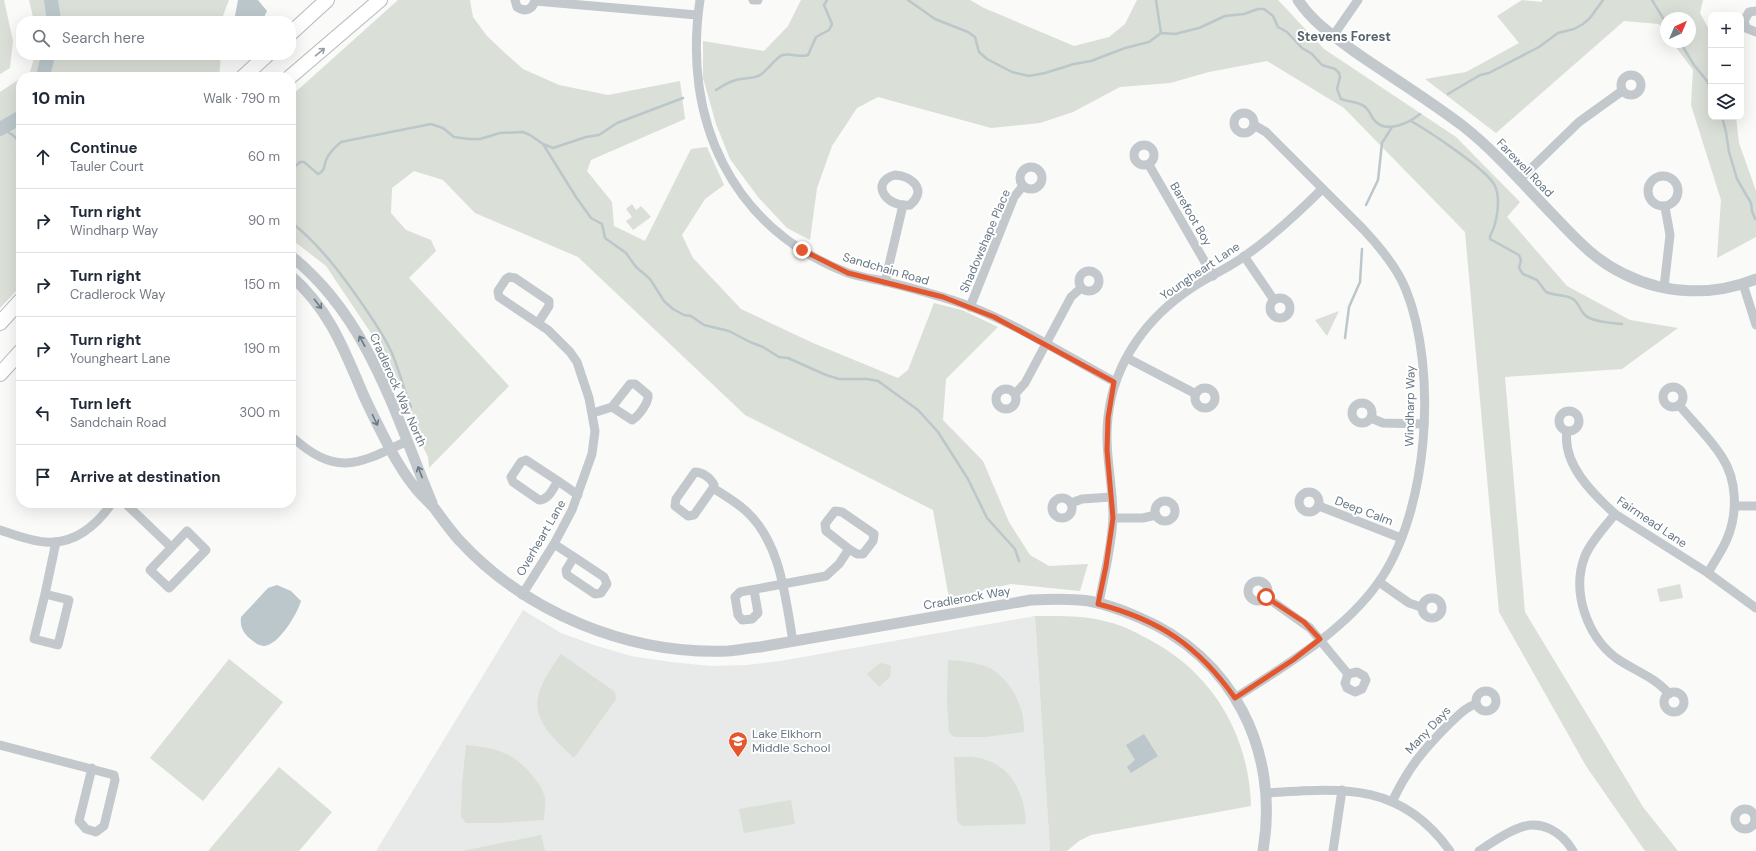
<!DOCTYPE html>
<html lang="en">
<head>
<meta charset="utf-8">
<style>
	:root { --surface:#fff; --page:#f2f2f3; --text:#1f2937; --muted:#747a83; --line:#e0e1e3 }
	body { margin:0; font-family:"DM Sans",sans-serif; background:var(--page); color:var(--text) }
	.controls { position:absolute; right:12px; top:12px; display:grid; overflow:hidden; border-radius:8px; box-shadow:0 4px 16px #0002 }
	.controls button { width:36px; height:36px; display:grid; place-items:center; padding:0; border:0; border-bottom:1px solid var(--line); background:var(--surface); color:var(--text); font:20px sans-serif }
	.compass { position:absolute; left:1660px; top:12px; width:36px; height:36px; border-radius:50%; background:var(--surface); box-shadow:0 4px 16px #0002; rotate:44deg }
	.stop { position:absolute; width:12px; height:12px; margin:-9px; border:3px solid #e4572e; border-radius:50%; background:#fff }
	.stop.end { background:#e4572e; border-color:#fff; box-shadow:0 1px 4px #0008 }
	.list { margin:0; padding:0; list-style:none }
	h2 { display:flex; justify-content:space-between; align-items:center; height:52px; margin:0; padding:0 16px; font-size:17px }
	h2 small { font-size:13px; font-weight:400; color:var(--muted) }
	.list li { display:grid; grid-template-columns:26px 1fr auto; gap:12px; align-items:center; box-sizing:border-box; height:64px; padding:0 16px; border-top:1px solid var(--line) }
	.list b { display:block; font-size:15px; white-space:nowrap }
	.list p { margin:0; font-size:13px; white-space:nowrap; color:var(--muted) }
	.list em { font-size:13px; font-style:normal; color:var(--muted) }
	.icon { flex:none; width:22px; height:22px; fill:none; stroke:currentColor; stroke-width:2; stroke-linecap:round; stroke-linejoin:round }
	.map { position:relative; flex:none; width:1756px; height:851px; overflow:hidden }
	.search { position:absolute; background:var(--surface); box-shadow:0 4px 16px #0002; left:16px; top:16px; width:280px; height:44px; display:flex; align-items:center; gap:10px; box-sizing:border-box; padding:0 14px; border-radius:16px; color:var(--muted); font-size:15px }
	.panel { position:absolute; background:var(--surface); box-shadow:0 4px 16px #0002; left:16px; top:72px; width:280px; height:436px; border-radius:16px }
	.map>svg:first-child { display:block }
	.built { fill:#e8e9e9 }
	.green { fill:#dadfd7 }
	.water { fill:#bbc7cb }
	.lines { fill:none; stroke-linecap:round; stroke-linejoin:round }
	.stream { stroke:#bbc7cb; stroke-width:2.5 }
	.river { stroke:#bbc7cb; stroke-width:14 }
	.primary-casing { stroke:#b5babe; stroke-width:16 }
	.minor { stroke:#c3c8cc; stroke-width:9 }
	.tertiary { stroke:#c3c8cc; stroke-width:11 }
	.primary { stroke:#fff; stroke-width:14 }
	.oneway { stroke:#939fa8 }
	.oneway2 { stroke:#6a7a87 }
	.route { stroke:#e4572e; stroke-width:5 }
	.labels { text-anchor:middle; stroke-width:4; stroke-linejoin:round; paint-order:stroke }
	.street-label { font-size:12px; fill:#657683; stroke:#fff }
	.poi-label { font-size:12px; fill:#657683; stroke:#fff; text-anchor:start }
	.neighbourhood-label { font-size:13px; font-weight:bold; fill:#57646e; stroke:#fff }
</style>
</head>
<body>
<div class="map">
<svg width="1756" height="851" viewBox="0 0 1756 851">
	<rect width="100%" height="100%" fill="#fafaf8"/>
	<path class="built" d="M523 610 561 633 594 645 631 656 671 662 711 666 746 665 780 661 1035 616 1050 851H376Z"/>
	<g class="green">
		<path d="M0 0H4L13 41 10 68 0 74Z"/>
		<path d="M29 0H229L221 21H34Z"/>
		<path d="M398 0H470L473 17 487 36 506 54 523 69 559 85 608 95 680 81 685 119 591 160 587 171 612 202 614 226 645 241 691 149 707 147 724 185 705 199 682 235 693 258 741 309 813 343 898 378 908 370 934 303 962 310 998 327 946 379 943 420 983 461 1009 522 1030 555 1049 566 1088 564 1080 591 1011 584 949 598 933 510 745 415 578 257 475 213 443 180 414 171 392 188 391 213 406 230 431 240 436 251 409 278 509 386 429 468 428 457 418 437 404 392 383 351 326 266 291 239V96Z"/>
		<path d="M801 0H970L984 8 1074 46 1109 37 1125 24 1137 0H1278L1324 49 1456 137 1520 202 1507 217 1567 286 1630 320 1678 328 1622 369 1505 377 1525 612 1643 807 1678 851H1645L1586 766 1499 612 1465 232 1344 108 1267 61 1209 72 1170 83 1120 87 1073 112 1040 123 991 128 878 97 857 108 832 146 817 188 810 240 787 228 758 197 730 159 716 124 703 78V41L764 51 788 26Z"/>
		<path d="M1522 0 1542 2V0H1703L1700 13 1711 33V117H1736L1739 143 1756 191V237L1717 258 1721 200 1691 105 1693 70 1672 42H1690V18H1666V33L1659 24 1624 21 1496 133 1425 79 1466 72 1519 43 1497 16Z"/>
		<path d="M35 55H221L219 77H23L30 72Z"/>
		<path d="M21 78V286L0 308V92Z"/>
		<path d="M632 204 636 210 641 206 651 217 633 230 626 221 632 217 626 209Z"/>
		<path d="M1339 311 1327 336 1315 320Z"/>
		<path d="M1680 584 1683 598 1660 602 1657 589Z"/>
		<path d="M1035 616C1059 616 1085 615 1108 622 1122 625 1135 632 1148 639 1212 672 1249 734 1251 806L1091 835 1079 841 1067 851H1050Z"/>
		<path d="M561 654 615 692 616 699 574 758C531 719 525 703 561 654Z"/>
		<path d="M229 659 283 702 203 801 150 758Z"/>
		<path d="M948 660C961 661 973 662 985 666 1010 676 1025 707 1024 732L985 737H954L949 732 947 700Z"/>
		<path d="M880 663 889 665 891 667 890 677 879 687 867 674Z"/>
		<path d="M466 745C494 748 512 751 531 774 537 781 543 789 545 798 546 805 544 813 544 820L498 823H466L461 817 462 784Z"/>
		<path d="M954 757C962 757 971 756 979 758 1011 764 1025 794 1026 824L962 826 957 821Z"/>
		<path d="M279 767 332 812 299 851H208Z"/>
		<path d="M791 800 795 824 744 833 739 809Z"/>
		<path d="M541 835 545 851H462Z"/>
	</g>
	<g class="water">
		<path d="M238 0H258L267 11 262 21H234Z"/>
		<path d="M277 585 291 591 301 601C297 614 279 645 264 646 258 646 253 641 248 637 242 631 240 625 241 617L268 588Z"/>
		<path d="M1144 734 1158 756 1131 773 1127 767 1135 760 1126 745Z"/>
	</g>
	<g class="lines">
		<g class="stream">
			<path d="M908 0 935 19 968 32 975 37 979 52 987 59 1012 72 1029 76 1045 73 1074 64 1091 61 1125 48 1149 42 1161 33 1175 34 1199 28 1225 16 1244 14 1258 9H1264L1273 16 1278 27 1287 32 1302 48 1312 54 1322 65 1335 69 1339 73 1340 77 1337 89 1341 99C1348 102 1356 101 1362 105 1370 108 1370 117 1376 122 1388 133 1409 123 1420 114"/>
			<path d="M1156 0 1161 33"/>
			<path d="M1652 0 1666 23"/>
			<path d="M1680 42 1694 65 1707 81 1711 89"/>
			<path d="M716 90C722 86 729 82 736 80 743 78 754 79 760 75 768 70 777 56 783 55 792 53 799 58 808 55L816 37 829 30 832 24 824 5 827 0"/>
			<path d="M1448 94 1480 75 1489 73 1539 47 1558 33 1574 29 1583 24 1590 18 1603 0"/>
			<path d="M1722 117 1726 132 1729 152 1737 179 1751 203 1752 211 1755 219"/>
			<path d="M1411 121C1428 131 1487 169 1495 186 1501 199 1497 224 1490 236V239L1519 255 1521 260 1519 268 1523 274 1537 280 1546 292C1555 296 1564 294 1573 299 1579 303 1580 310 1584 314 1590 322 1612 323 1622 324"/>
			<path d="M2 128C16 138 22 137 17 155L21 161"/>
			<path d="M543 144 576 197 591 218 602 224 605 238 626 253 636 267 650 279 664 301 673 309 684 315 691 316 704 325 729 331 750 342 763 347 779 357 788 358 826 375 839 379H867L878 381 918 410 938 432 968 479 987 518 1015 549 1019 561"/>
			<path d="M291 170 300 162H304L318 174C325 171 324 166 326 160 329 153 335 147 341 142L431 124 443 128 454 137 469 139H480L500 133 523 132 530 135 543 144 553 148 586 137 599 135 617 123 683 98"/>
			<path d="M1366 205 1378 180 1382 143 1392 127"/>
			<path d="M291 222C321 246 343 276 365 308 373 320 382 333 389 347 399 366 402 387 411 407"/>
			<path d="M1345 338 1349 307 1360 282 1362 249"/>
		</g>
		<g class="river">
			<path d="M51 0 54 21"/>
			<path d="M43 77 48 55"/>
			<path d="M0 129 21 117"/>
		</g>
		<defs>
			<g id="primary">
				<path d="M291 33 327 0"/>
				<path d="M243 77 267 55"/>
				<path d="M290 77 380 0"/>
				<path d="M0 323 21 300"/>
				<path d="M0 374 21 351"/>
			</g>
		</defs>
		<use href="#primary" class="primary-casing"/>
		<g class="minor">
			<path d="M515 0 517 7C526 13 533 9 535 0"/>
			<path d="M700 0C682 119 731 228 848 273 860 277 874 279 887 282 915 289 942 296 969 306 1020 326 1067 356 1115 382"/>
			<path d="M753 0H758"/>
			<path d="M535 1 697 15"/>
			<path d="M1756 11 1749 12 1744 21 1746 28 1756 32"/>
			<path d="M1333 36 1358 0"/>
			<circle cx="1631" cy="85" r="10"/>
			<circle cx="1244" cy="123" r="10"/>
			<circle cx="1144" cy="155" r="10"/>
			<path d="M1149 165 1213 276"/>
			<circle cx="1031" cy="178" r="11"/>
			<path d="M895 175C912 176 928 190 910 205 886 208 869 182 895 175Z"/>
			<circle cx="1663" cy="191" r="15"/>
			<path d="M1519 180 1579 122 1622 91"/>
			<path d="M1244 256 1274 300"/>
			<circle cx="1089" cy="281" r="10"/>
			<path d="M885 282 903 205"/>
			<path d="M1743 284 1756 325"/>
			<path d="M1664 287 1670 235 1665 207"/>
			<circle cx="1280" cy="308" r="10"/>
			<path d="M970 307 1014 197 1023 186"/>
			<path d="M1127 358 1196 394"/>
			<circle cx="1673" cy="397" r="10"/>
			<circle cx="1205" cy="398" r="10"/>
			<circle cx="1006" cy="399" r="10"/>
			<path d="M1015 394 1025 383 1071 297 1081 288"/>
			<circle cx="1362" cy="413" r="10"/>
			<path d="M1679 405C1693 422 1710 438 1722 457 1737 480 1738 513 1727 539 1722 551 1714 562 1708 573"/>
			<circle cx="1569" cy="421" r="10"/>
			<path d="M593 413 612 407 630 384H635L648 395C649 402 639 416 632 420L612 407"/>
			<path d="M1371 418 1383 423 1424 424"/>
			<path d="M1567 431C1562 464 1593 494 1615 514L1708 573 1756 608"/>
			<path d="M291 436C336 477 357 465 407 441"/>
			<path d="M558 481 526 460 521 462 511 477 513 482 539 500C549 500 553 488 558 481L578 495"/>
			<path d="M713 488 714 485C711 478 702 472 695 472L676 499 675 506 688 516 694 515 713 488C724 495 736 502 746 511 781 543 785 597 793 641"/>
			<circle cx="1309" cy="502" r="10"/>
			<circle cx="1062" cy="508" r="10"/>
			<circle cx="1165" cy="511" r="10"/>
			<path d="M125 503 171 547"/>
			<path d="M1071 503 1082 499 1112 497"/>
			<path d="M1319 506 1401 538"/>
			<path d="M1735 506H1756"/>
			<path d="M1615 514C1605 527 1591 541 1585 556 1571 591 1587 636 1616 658 1633 670 1655 677 1669 694"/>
			<path d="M1113 518H1143L1156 515"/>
			<path d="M0 530C15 535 30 541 45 542 74 545 97 525 112 503"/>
			<path d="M187 531 206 550 169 588 150 570Z"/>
			<path d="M554 544 574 557 566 570 567 575 595 594 601 593 607 584 604 577 574 557"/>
			<circle cx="1258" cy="591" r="10"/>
			<path d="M1379 582 1409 603 1421 607"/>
			<path d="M754 590 758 613 752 619 742 620 738 615 735 597 740 592 826 576 839 564 849 549 826 531 825 524 835 511 842 512 874 534 873 541 863 554H857L849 549"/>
			<path d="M45 594 34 639 58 645 69 600 45 594 56 542"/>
			<path d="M522 595 554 544 572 510 592 454 595 431 589 398 577 362 570 352 548 330 499 297 498 291 506 279 509 277 515 278 549 301V306L538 323"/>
			<path d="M1266 597 1310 628 1348 674 1345 683 1347 688 1355 692 1362 689 1366 680 1364 676 1357 672 1348 674"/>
			<circle cx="1432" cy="608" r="10"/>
			<path d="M1099 603C1104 575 1112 546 1113 517 1113 483 1104 451 1108 417 1114 362 1147 317 1193 287 1210 276 1228 268 1245 256 1273 236 1298 213 1322 189"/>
			<circle cx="1486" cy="701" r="10"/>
			<circle cx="1674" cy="702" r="10"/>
			<path d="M1235 698C1286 665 1343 632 1378 583 1429 512 1438 370 1406 290 1397 267 1380 247 1363 229L1266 132 1254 125"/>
			<path d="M0 745 114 775 115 780 104 826 96 832 86 829 79 821 92 768"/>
			<path d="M1267 793C1343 788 1401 782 1450 851"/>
			<path d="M1392 802C1408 768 1423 750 1449 724 1458 716 1465 707 1476 704"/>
			<circle cx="1745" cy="819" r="10"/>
			<path d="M1333 851 1342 790"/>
			<path d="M1479 851C1491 843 1505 833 1519 828 1541 819 1562 832 1573 851"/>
		</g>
		<g class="tertiary">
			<path d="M1298 0C1313 23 1336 38 1358 54 1393 78 1429 100 1463 126 1496 152 1525 186 1555 217 1576 239 1596 261 1624 274 1666 295 1713 296 1756 279"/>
			<path d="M291 256C369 318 395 415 432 503"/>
			<path d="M291 276C329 309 344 349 363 394 371 412 380 429 389 447 397 462 406 477 417 490 423 497 430 503 435 509 443 520 450 530 459 540 526 613 629 655 728 651 739 650 749 648 760 647L1031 600C1050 599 1069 598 1089 601 1105 604 1122 610 1138 617 1233 656 1280 751 1263 851"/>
		</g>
		<use href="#primary" class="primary"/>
	</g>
	<defs><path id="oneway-shaft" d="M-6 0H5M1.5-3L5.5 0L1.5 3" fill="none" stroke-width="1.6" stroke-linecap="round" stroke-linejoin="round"/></defs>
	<use class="oneway" href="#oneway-shaft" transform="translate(320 52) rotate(-40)"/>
	<g class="oneway2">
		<use href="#oneway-shaft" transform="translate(318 304) rotate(52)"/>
		<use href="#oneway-shaft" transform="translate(362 341) rotate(-119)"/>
		<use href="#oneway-shaft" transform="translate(375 420) rotate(64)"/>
		<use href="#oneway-shaft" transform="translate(420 472) rotate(-111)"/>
	</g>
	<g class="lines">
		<path class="route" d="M802 250 848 273 943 297 994 317 1114 382 1108 418 1107 450 1113 518 1106 566 1098 604C1160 620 1198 646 1235 698L1293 660 1320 639 1304 622 1266 597"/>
	</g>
	<defs>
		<symbol id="school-pin" viewBox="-11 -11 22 30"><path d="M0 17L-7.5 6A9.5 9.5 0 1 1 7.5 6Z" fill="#e4572e" stroke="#fff"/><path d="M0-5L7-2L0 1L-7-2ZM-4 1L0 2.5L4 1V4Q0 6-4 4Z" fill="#fff"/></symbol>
	</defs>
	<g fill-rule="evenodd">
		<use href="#school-pin" x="727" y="730" width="22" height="30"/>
	</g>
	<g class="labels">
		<g class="street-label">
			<text transform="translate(1525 168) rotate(46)" y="4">Farewell Road</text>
			<text transform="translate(1191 214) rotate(60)" y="4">Barefoot Boy</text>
			<text transform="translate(985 241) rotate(-67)" y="4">Shadowshape Place</text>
			<text transform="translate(886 269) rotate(16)" y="4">Sandchain Road</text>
			<text transform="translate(1200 271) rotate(-34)" y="4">Youngheart Lane</text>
			<text transform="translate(398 390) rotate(66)" y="4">Cradlerock Way North</text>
			<text transform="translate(1410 406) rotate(-89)" y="4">Windharp Way</text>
			<text transform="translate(1364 511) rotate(21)" y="4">Deep Calm</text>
			<text transform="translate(1652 522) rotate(34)" y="4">Fairmead Lane</text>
			<text transform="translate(541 538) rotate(-60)" y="4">Overheart Lane</text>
			<text transform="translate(967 598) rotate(-10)" y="4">Cradlerock Way</text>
			<text transform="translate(1428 730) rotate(-47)" y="4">Many Days</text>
		</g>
		<g class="poi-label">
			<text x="752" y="738">Lake Elkhorn<tspan x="752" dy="14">Middle School</tspan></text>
		</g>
		<g class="neighbourhood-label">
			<text x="1344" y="41">Stevens Forest</text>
		</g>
	</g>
</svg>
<div class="controls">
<button>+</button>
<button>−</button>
<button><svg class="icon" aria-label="layers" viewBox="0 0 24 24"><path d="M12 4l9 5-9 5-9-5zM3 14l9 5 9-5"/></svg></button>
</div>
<svg class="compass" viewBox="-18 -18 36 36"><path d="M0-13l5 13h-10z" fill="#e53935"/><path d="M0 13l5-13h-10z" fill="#747a83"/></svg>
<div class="stop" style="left:1266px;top:597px"></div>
<div class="stop end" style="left:802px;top:250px"></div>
<div class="search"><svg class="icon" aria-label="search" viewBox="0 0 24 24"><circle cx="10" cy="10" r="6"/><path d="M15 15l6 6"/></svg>Search here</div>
<section class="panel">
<h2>10 min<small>Walk · 790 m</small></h2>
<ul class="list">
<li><svg class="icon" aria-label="ahead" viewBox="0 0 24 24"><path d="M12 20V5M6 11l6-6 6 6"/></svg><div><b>Continue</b><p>Tauler Court</p></div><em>60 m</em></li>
<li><svg class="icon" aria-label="right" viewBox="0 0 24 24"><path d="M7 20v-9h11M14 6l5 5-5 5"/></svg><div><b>Turn right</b><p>Windharp Way</p></div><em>90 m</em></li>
<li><svg class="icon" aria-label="right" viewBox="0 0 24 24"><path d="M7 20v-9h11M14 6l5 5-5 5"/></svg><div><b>Turn right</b><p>Cradlerock Way</p></div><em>150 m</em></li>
<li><svg class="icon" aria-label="right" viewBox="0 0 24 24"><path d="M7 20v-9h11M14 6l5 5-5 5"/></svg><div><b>Turn right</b><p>Youngheart Lane</p></div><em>190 m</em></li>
<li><svg class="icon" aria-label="left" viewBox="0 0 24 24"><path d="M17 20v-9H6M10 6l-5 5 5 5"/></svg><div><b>Turn left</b><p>Sandchain Road</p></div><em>300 m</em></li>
<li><svg class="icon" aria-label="arrive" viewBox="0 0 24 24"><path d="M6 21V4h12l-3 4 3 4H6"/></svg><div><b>Arrive at destination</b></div></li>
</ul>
</section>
</div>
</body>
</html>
